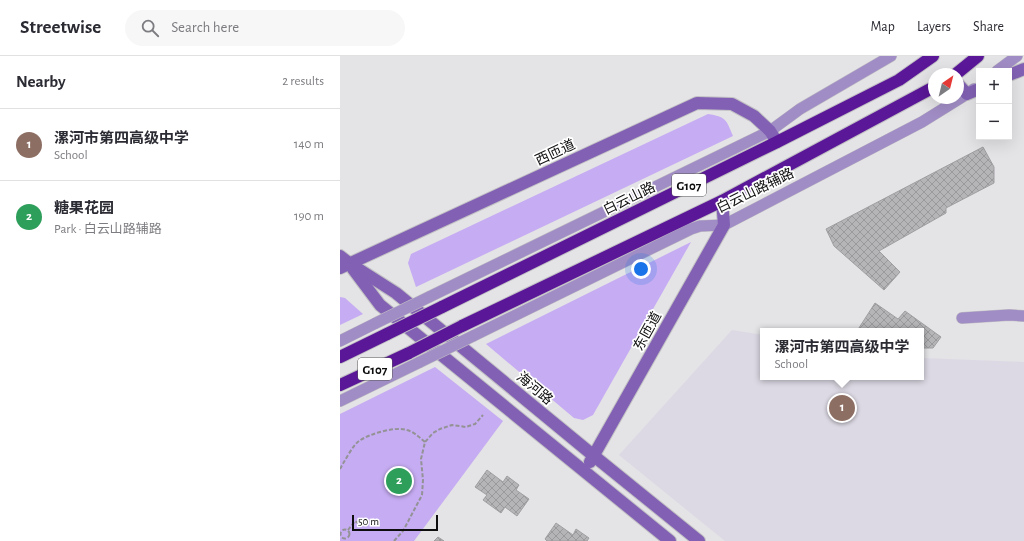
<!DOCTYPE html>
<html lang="en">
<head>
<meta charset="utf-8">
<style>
	:root { --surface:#fff; --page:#f7f7f7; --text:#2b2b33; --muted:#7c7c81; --line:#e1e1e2; --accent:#ea580c }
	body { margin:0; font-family:"Alegreya Sans","Noto Sans SC",sans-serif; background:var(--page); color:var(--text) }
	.controls { position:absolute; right:12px; top:12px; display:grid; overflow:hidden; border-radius:0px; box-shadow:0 4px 16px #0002 }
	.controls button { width:36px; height:36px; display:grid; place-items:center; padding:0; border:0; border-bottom:1px solid var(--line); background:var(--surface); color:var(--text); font:20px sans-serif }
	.compass { position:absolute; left:588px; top:12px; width:36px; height:36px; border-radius:50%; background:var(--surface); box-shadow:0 4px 16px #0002; rotate:35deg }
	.scale { position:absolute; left:12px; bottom:10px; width:86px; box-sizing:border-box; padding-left:4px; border:2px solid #0e0e0f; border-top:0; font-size:11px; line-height:14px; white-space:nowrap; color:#0e0e0f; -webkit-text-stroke:3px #fff; paint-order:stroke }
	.you { position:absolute; left:301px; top:213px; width:14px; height:14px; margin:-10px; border:3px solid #fff; border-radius:50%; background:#1a73e8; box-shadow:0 0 0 6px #1a73e833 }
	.badge { display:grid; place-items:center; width:26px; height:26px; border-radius:50%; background:var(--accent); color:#fff; font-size:13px; font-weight:700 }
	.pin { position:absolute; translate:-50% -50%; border:2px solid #fff; box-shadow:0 1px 4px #0006 }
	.popup { position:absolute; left:420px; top:272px; width:164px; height:52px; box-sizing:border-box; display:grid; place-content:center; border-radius:0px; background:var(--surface); filter:drop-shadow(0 1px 3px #0005); font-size:13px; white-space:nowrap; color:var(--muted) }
	.popup b { font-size:15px; color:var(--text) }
	.popup::after { content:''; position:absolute; left:50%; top:100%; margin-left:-8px; border:8px solid transparent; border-top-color:var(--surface) }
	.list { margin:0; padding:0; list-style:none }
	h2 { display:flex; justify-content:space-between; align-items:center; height:52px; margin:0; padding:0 16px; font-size:17px }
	h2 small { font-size:13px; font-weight:400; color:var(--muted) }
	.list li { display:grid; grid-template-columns:26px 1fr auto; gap:12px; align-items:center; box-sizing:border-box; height:72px; padding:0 16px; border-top:1px solid var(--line) }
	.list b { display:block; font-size:15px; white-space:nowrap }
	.list p { margin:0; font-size:13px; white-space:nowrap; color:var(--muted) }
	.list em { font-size:13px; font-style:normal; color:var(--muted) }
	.icon { flex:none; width:22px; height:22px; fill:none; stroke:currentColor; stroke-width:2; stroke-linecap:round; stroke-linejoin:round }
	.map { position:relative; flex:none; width:684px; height:485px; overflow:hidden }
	header { display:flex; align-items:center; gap:24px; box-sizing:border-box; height:56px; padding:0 20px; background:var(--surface); border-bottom:1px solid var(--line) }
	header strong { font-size:19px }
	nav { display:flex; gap:22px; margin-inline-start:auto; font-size:14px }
	.search { width:280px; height:36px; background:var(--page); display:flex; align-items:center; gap:10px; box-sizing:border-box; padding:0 14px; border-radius:22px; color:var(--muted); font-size:15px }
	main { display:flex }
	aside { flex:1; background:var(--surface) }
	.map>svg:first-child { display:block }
	.built { fill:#dcd9e4 }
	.green { fill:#c6acf2 }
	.building { fill:url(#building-cross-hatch); stroke:#9f9ea1 }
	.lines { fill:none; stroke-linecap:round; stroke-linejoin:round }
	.street-casing { stroke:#c2c1c4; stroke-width:12 }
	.secondary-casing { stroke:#c2c1c4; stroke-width:14 }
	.highway-casing { stroke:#c2c1c4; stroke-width:14 }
	.path { stroke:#939295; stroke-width:2; stroke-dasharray:4 2; stroke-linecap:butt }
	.street { stroke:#a18dc5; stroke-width:11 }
	.secondary { stroke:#8261b4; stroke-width:12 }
	.highway { stroke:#5a1798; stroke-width:12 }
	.street-bridge-casing { stroke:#c2c1c4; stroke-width:12; stroke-linecap:butt }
	.highway-bridge-casing { stroke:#c2c1c4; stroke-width:14; stroke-linecap:butt }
	.street-bridge { stroke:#a18dc5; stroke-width:11 }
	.highway-bridge { stroke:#5a1798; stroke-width:12 }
	.labels { text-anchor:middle; stroke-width:3.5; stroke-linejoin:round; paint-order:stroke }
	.shield { fill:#fff; stroke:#565657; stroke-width:1 }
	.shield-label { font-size:13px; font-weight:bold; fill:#0e0e0f }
	.street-label { font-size:14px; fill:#0e0e0f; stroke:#fff }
</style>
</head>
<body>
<header>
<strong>Streetwise</strong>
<div class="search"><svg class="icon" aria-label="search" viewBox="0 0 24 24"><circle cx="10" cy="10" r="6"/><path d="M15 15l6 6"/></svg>Search here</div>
<nav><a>Map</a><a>Layers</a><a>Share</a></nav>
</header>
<main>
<aside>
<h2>Nearby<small>2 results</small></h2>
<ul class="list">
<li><span class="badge" style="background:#8d6e63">1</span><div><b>漯河市第四高级中学</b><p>School</p></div><em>140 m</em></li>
<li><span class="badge" style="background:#2e9e5b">2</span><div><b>糖果花园</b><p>Park · 白云山路辅路</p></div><em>190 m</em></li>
</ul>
</aside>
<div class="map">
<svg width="684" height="485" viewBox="0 0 684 485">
	<defs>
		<pattern id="building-cross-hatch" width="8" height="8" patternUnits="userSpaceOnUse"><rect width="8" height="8" fill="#b5b4b7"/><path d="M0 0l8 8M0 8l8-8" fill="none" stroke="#9a9a9c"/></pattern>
	</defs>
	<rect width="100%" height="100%" fill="#e4e3e6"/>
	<path class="built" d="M392 274 423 279V321H581V302L684 306V485H385L279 399Z"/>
	<g class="green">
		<path d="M368 58C386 61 386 63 393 80L76 231 68 207 71 198Z"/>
		<path d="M351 186 253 359 243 364 234 362 146 288Z"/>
		<path d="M0 241 5 242 23 258 0 269Z"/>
		<path d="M95 311 163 365 74 485H0V358Z"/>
	</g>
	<g class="building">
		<path d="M643 91 654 111V127L606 152V157L539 195 560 216 544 234 494 190 486 173Z"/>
		<path d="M535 247 558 263 565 255 601 281 593 292H581V275H517Z"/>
		<path d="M147 414 163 426 167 420 179 429 176 434 189 443 177 460 165 451 161 457 143 444 147 439 135 431Z"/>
		<path d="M216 467 233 479 236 473 249 482 247 485H207L205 483Z"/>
		<path d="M98 481 104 485H94Z"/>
	</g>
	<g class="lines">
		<defs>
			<g id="street">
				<path d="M657 15 677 0"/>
				<path d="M89 241 430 75 460 53 551 0"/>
				<path d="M622 262 669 259 684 260"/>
				<path d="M133 280 351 173 360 170 384 169 582 66 627 38 634 33"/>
				<path d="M0 285 36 267"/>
				<path d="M0 345 80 306"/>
			</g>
			<g id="secondary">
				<path d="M669 19 684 13"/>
				<path d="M618 28 627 38 639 33"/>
				<path d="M0 200 9 207 56 237 254 400 359 485"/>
				<path d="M0 212 357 47 392 48 414 60 430 75 437 86"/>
				<path d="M13 213 40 249 330 485"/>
				<path d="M250 406 384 169 382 145"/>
			</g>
			<g id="highway">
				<path d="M616 18 638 0"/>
				<path d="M102 251 437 86 559 24 593 0"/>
				<path d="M122 270 382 145 594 31"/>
				<path d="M0 301 47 278"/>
				<path d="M0 329 69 297"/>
			</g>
		</defs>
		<use href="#street" class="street-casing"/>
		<use href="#secondary" class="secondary-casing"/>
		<use href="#highway" class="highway-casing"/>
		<g class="path">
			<path d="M0 413C4 406 13 389 19 385 29 378 55 370 67 374 74 376 79 381 85 386"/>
			<circle cx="5" cy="478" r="4.5"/>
			<path d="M8 474 15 465 18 467 21 464"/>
			<path d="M54 485 63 475 82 439 83 424 81 403 85 386 93 377 100 373 112 369 126 371 135 368 143 359"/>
		</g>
		<use href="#street" class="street"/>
		<use href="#secondary" class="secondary"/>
		<use href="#highway" class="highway"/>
		<defs>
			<g id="street-bridge">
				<path d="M36 267 89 241"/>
				<path d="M80 306 133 280"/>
			</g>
			<g id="highway-bridge">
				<path d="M47 278 102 251"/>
				<path d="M69 297 122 270"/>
			</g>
		</defs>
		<use href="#street-bridge" class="street-bridge-casing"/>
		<use href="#highway-bridge" class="highway-bridge-casing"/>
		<use href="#street-bridge" class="street-bridge"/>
		<use href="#highway-bridge" class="highway-bridge"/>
	</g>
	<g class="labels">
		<g class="shield">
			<rect x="332" y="118" width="34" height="22" rx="3"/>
			<rect x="18" y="302" width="34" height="22" rx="3"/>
		</g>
		<g class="shield-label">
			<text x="349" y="134">G107</text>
			<text x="35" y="318">G107</text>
		</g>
		<g class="street-label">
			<text transform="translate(215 96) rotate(-25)" y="5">西匝道</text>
			<text transform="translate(415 134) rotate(-26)" y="5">白云山路辅路</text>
			<text transform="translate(289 142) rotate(-26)" y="5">白云山路</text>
			<text transform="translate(307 275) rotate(-61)" y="5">东匝道</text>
			<text transform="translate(195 332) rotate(40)" y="5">海河路</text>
		</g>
	</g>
</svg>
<div class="controls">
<button>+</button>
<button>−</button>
</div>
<svg class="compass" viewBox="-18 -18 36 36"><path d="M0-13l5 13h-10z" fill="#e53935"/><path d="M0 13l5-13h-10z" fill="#7c7c81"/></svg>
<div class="scale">50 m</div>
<div class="you"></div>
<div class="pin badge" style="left:502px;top:352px;background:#8d6e63">1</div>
<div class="popup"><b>漯河市第四高级中学</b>School</div>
<div class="pin badge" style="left:59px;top:425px;background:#2e9e5b">2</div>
</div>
</main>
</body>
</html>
